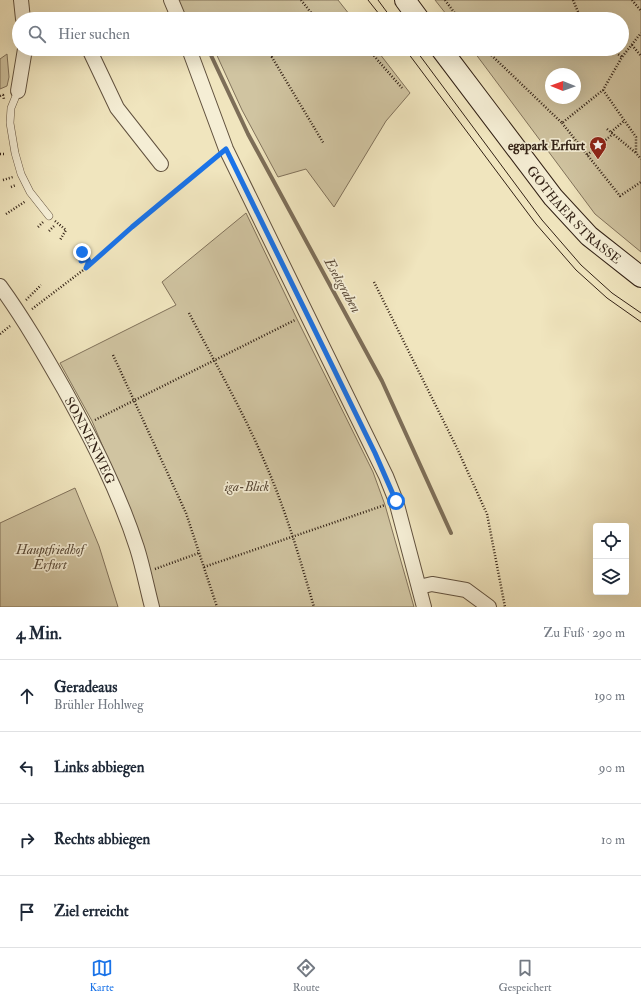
<!DOCTYPE html>
<html lang="de">
<head>
<meta charset="utf-8">
<style>
	:root { --surface:#fff; --page:#f6f6f7; --text:#1f2937; --muted:#747a83; --line:#e0e1e3; --accent:#1a73e8 }
	body { margin:0; font-family:"IM FELL Double Pica",serif; background:var(--page); color:var(--text) }
	.controls { position:absolute; right:12px; bottom:12px; display:grid; overflow:hidden; border-radius:4px; box-shadow:0 4px 16px #0002 }
	.controls button { width:36px; height:36px; display:grid; place-items:center; padding:0; border:0; border-bottom:1px solid var(--line); background:var(--surface); color:var(--text); font:20px sans-serif }
	.compass { position:absolute; left:545px; top:68px; width:36px; height:36px; border-radius:50%; background:var(--surface); box-shadow:0 4px 16px #0002; rotate:271deg }
	.stop { position:absolute; width:12px; height:12px; margin:-9px; border:3px solid #1a73e8; border-radius:50%; background:#fff }
	.stop.end { background:#1a73e8; border-color:#fff; box-shadow:0 1px 4px #0008 }
	.list { margin:0; padding:0; list-style:none }
	h2 { display:flex; justify-content:space-between; align-items:center; height:52px; margin:0; padding:0 16px; font-size:17px }
	h2 small { font-size:13px; font-weight:400; color:var(--muted) }
	.list li { display:grid; grid-template-columns:26px 1fr auto; gap:12px; align-items:center; box-sizing:border-box; height:72px; padding:0 16px; border-top:1px solid var(--line) }
	.list b { display:block; font-size:15px; white-space:nowrap }
	.list p { margin:0; font-size:13px; white-space:nowrap; color:var(--muted) }
	.list em { font-size:13px; font-style:normal; color:var(--muted) }
	.icon { flex:none; width:22px; height:22px; fill:none; stroke:currentColor; stroke-width:2; stroke-linecap:round; stroke-linejoin:round }
	.map { position:relative; flex:none; width:641px; height:607px; overflow:hidden }
	.search { position:absolute; background:var(--surface); box-shadow:0 4px 16px #0002; left:12px; right:12px; top:12px; height:44px; display:flex; align-items:center; gap:10px; box-sizing:border-box; padding:0 14px; border-radius:22px; color:var(--muted); font-size:15px }
	.sheet { height:340px; background:var(--surface) }
	nav { display:flex; justify-content:space-around; align-items:center; box-sizing:border-box; height:56px; border-top:1px solid var(--line); background:var(--surface); font-size:11px; color:var(--muted) }
	nav a { display:grid; justify-items:center; gap:2px }
	nav .on { color:var(--accent) }
	.map>svg:first-child { display:block }
	.green { fill:#d0c4a1; stroke:#81725b; fill-rule:evenodd }
	.lines { fill:none; stroke-linecap:round; stroke-linejoin:round }
	.stream { stroke:#7d6e58; stroke-width:4 }
	.lane-casing { stroke:#62523f; stroke-width:8 }
	.street-casing { stroke:#62523f; stroke-width:16 }
	.secondary-casing { stroke:#322115; stroke-width:22 }
	.path { stroke:#322115; stroke-width:2.5; stroke-dasharray:1 2; stroke-linecap:butt }
	.lane { stroke:#f5eed5; stroke-width:7 }
	.street { stroke:#f5eed5; stroke-width:14 }
	.secondary { stroke:#f5eed5; stroke-width:20 }
	.tram { stroke:#322115; stroke-width:1 }
	.route { stroke:#1a73e8; stroke-width:5 }
	.labels { text-anchor:middle; stroke-width:3.5; stroke-linejoin:round; paint-order:stroke }
	.poi-label { font-size:13px; font-weight:bold; fill:#322115; stroke:#f5eed5; text-anchor:end }
	.street-label { font-size:13px; fill:#322115; stroke:#f5eed5 }
	.park-label { font-size:13px; font-style:italic; fill:#5a4a38; stroke:#f5eed5 }
	.water-label { font-size:14px; font-style:italic; fill:#5e4e3c; stroke:#f5eed5 }
</style>
</head>
<body>
<div class="map">
<svg width="641" height="607" viewBox="0 0 641 607">
	<rect width="100%" height="100%" fill="#f0e5be"/>
	<filter id="stains"><feTurbulence type="fractalNoise" baseFrequency=".005" numOctaves="4"/><feColorMatrix values="0 0 0 0 .2 0 0 0 0 .09 0 0 0 0 .02 0 0 0 .5 -.17"/></filter>
	<radialGradient id="worn" r=".72"><stop offset=".6" stop-color="#630" stop-opacity="0"/><stop offset="1" stop-color="#630" stop-opacity=".3"/></radialGradient>
	<g class="green">
		<path d="M176 0H338L353 19H186Z"/>
		<path d="M435 0H641V252L595 214 472 49H622V19H450ZM551 74H575V98H551Z"/>
		<path d="M214 49H376L410 93 386 121 334 207 306 169 278 177 242 110Z"/>
		<path d="M7 54 9 77 7 86 0 89V59Z"/>
		<path d="M246 213 297 319 373 472 385 505 414 607H158L123 494 92 421 60 363 176 305 162 282Z"/>
		<path d="M75 488 99 546 118 607H0V523Z"/>
	</g>
	<g class="lines">
		<path class="stream" d="M209 51 248 134 382 381 451 533"/>
		<defs>
			<path id="lane" d="M18 91 11 108 10 123 15 153 21 174 30 192 49 216"/>
			<g id="street">
				<path d="M21 0 23 19"/>
				<path d="M171 0 179 19"/>
				<path d="M89 49 117 108 161 164"/>
				<path d="M189 49 226 149 386 476 396 501 424 607"/>
				<path d="M18 91 25 49"/>
				<path id="s1" d="M0 286C24 319 44 354 64 389 92 440 119 492 137 548 143 567 147 588 152 607"/>
				<path d="M419 587 432 584 466 590 489 607"/>
			</g>
			<g id="secondary">
				<path d="M405 0 419 19"/>
				<path id="s2" d="M441 49 553 197 589 236 641 277"/>
			</g>
		</defs>
		<use href="#lane" class="lane-casing"/>
		<use href="#street" class="street-casing"/>
		<use href="#secondary" class="secondary-casing"/>
		<g class="path">
			<path d="M301 0 316 19"/>
			<path d="M445 0 459 19"/>
			<path d="M573 0 581 19"/>
			<path d="M632 0 641 11"/>
			<path d="M632 45 641 56"/>
			<path d="M267 49 324 144"/>
			<path d="M368 49 402 88"/>
			<path d="M485 49 562 123 603 90 622 57 641 33"/>
			<path d="M611 49 622 57"/>
			<path d="M271 56 286 49"/>
			<path d="M603 90 636 137V153L641 159"/>
			<path d="M0 96 3 95 4 99"/>
			<path d="M562 123 620 196 641 182"/>
			<path d="M607 129 636 153"/>
			<path d="M611 132 624 121"/>
			<path d="M0 154H6"/>
			<path d="M587 155 613 134"/>
			<path d="M3 180 13 177"/>
			<path d="M11 187 16 185"/>
			<path d="M6 214 26 201"/>
			<path d="M55 221 66 230 60 240"/>
			<path d="M38 227 43 222"/>
			<path d="M49 231 54 226"/>
			<path d="M82 252 81 261 88 259 89 261 87 266"/>
			<path d="M374 282 456 446 487 514 505 607"/>
			<path d="M26 300 41 285"/>
			<path d="M32 309 86 268 132 227 216 157"/>
			<path d="M189 313C215 363 244 413 266 465 286 511 300 559 314 607"/>
			<path d="M0 334 10 326"/>
			<path d="M113 355 186 513 217 607"/>
			<path d="M95 420 295 320"/>
			<path d="M204 567 385 505"/>
			<path d="M155 569 199 553"/>
		</g>
		<use href="#lane" class="lane"/>
		<use href="#street" class="street"/>
		<use href="#secondary" class="secondary"/>
		<g class="tram">
			<path d="M368 0 383 19"/>
			<path d="M378 0 392 19"/>
			<path d="M405 49 536 224 576 270 607 298 641 322"/>
			<path d="M415 49 542 220 581 265 612 293 641 313"/>
		</g>
	</g>
	<g class="lines">
		<path class="route" d="M82 252 81 261 88 259 89 261 86 268 132 227 226 149 375 453 396 501"/>
	</g>
	<defs>
		<symbol id="sight-pin" viewBox="-11 -11 22 30"><path d="M0 17L-7.5 6A9.5 9.5 0 1 1 7.5 6Z" fill="#8f2418" stroke="#f5eed5"/><path d="M0-6L1.8-2.2L6-1.7L2.9 1.2L3.7 5.4L0 3.3L-3.7 5.4L-2.9 1.2L-6-1.7L-1.8-2.2Z" fill="#fff"/></symbol>
	</defs>
	<g fill-rule="evenodd">
		<use href="#sight-pin" x="588" y="135" width="20" height="27"/>
	</g>
	<g class="labels">
		<g class="poi-label">
			<text x="585" y="150">egapark Erfurt</text>
		</g>
		<g class="street-label">
			<text dy="5" stroke="none"><textPath href="#s2" startOffset="213">GOTHAER STRASSE</textPath></text>
			<text dy="5" stroke="none"><textPath href="#s1" startOffset="179">SONNENWEG</textPath></text>
		</g>
		<g class="park-label">
			<text x="247" y="491">iga-Blick</text>
			<text x="50" y="554">Hauptfriedhof<tspan x="50" dy="15">Erfurt</tspan></text>
		</g>
		<g class="water-label">
			<text transform="translate(343 285) rotate(61)" y="5">Eselsgraben</text>
		</g>
	</g>
	<rect width="100%" height="100%" filter="url(#stains)"/>
	<rect width="100%" height="100%" fill="url(#worn)"/>
</svg>
<div class="controls">
<button><svg class="icon" aria-label="locate" viewBox="0 0 24 24"><circle cx="12" cy="12" r="6"/><path d="M12 2v4M12 18v4M2 12h4M18 12h4"/></svg></button>
<button><svg class="icon" aria-label="layers" viewBox="0 0 24 24"><path d="M12 4l9 5-9 5-9-5zM3 14l9 5 9-5"/></svg></button>
</div>
<svg class="compass" viewBox="-18 -18 36 36"><path d="M0-13l5 13h-10z" fill="#e53935"/><path d="M0 13l5-13h-10z" fill="#747a83"/></svg>
<div class="stop" style="left:396px;top:501px"></div>
<div class="stop end" style="left:82px;top:252px"></div>
<div class="search"><svg class="icon" aria-label="search" viewBox="0 0 24 24"><circle cx="10" cy="10" r="6"/><path d="M15 15l6 6"/></svg>Hier suchen</div>
</div>
<section class="sheet">
<h2>4 Min.<small>Zu Fuß · 290 m</small></h2>
<ul class="list">
<li><svg class="icon" aria-label="ahead" viewBox="0 0 24 24"><path d="M12 20V5M6 11l6-6 6 6"/></svg><div><b>Geradeaus</b><p>Brühler Hohlweg</p></div><em>190 m</em></li>
<li><svg class="icon" aria-label="left" viewBox="0 0 24 24"><path d="M17 20v-9H6M10 6l-5 5 5 5"/></svg><div><b>Links abbiegen</b></div><em>90 m</em></li>
<li><svg class="icon" aria-label="right" viewBox="0 0 24 24"><path d="M7 20v-9h11M14 6l5 5-5 5"/></svg><div><b>Rechts abbiegen</b></div><em>10 m</em></li>
<li><svg class="icon" aria-label="arrive" viewBox="0 0 24 24"><path d="M6 21V4h12l-3 4 3 4H6"/></svg><div><b>Ziel erreicht</b></div></li>
</ul>
</section>
<nav>
<a class="on"><svg class="icon" aria-label="map" viewBox="0 0 24 24"><path d="M3 6l6-2 6 2 6-2v14l-6 2-6-2-6 2zM9 4v14M15 6v14"/></svg>Karte</a>
<a><svg class="icon" aria-label="directions" viewBox="0 0 24 24"><path d="M12 3l9 9-9 9-9-9zM9 14v-3h6M13 9l2 2-2 2"/></svg>Route</a>
<a><svg class="icon" aria-label="saved" viewBox="0 0 24 24"><path d="M7 4h10v16l-5-4-5 4z"/></svg>Gespeichert</a>
</nav>
</body>
</html>
